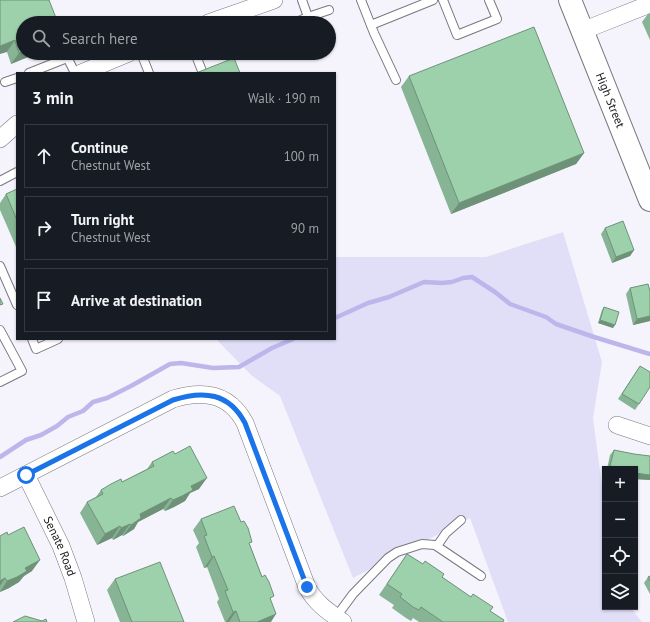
<!DOCTYPE html>
<html lang="en">
<head>
<meta charset="utf-8">
<style>
	:root { --surface:#171b24; --page:#242831; --text:#f1f3f6; --muted:#9ea1a6; --line:#363941 }
	body { margin:0; font-family:"PT Sans",sans-serif; background:var(--page); color:var(--text) }
	.controls { position:absolute; right:12px; bottom:12px; display:grid; overflow:hidden; border-radius:0px; box-shadow:0 1px 3px #0004 }
	.controls button { width:36px; height:36px; display:grid; place-items:center; padding:0; border:0; border-bottom:1px solid var(--line); background:var(--surface); color:var(--text); font:20px sans-serif }
	.stop { position:absolute; width:12px; height:12px; margin:-9px; border:3px solid #1a73e8; border-radius:50%; background:#fff }
	.stop.end { background:#1a73e8; border-color:#fff; box-shadow:0 1px 4px #0008 }
	.list { margin:0; padding:0; list-style:none }
	h2 { display:flex; justify-content:space-between; align-items:center; height:52px; margin:0; padding:0 16px; font-size:17px }
	h2 small { font-size:13px; font-weight:400; color:var(--muted) }
	.list li { display:grid; grid-template-columns:26px 1fr auto; gap:12px; align-items:center; box-sizing:border-box; height:64px; margin:0 8px 8px; padding:0 8px; border:1px solid var(--line); border-radius:0px }
	.list b { display:block; font-size:15px; white-space:nowrap }
	.list p { margin:0; font-size:13px; white-space:nowrap; color:var(--muted) }
	.list em { font-size:13px; font-style:normal; color:var(--muted) }
	.icon { flex:none; width:22px; height:22px; fill:none; stroke:currentColor; stroke-width:2; stroke-linecap:round; stroke-linejoin:round }
	.map { position:relative; flex:none; width:650px; height:622px; overflow:hidden }
	.search { position:absolute; background:var(--surface); box-shadow:0 1px 3px #0004; left:16px; top:16px; width:320px; height:44px; display:flex; align-items:center; gap:10px; box-sizing:border-box; padding:0 14px; border-radius:22px; color:var(--muted); font-size:15px }
	.panel { position:absolute; background:var(--surface); box-shadow:0 1px 3px #0004; left:16px; top:72px; width:320px; height:268px; border-radius:0px }
	.map>svg:first-child { display:block }
	.green { fill:#e1def8 }
	.lines { fill:none; stroke-linecap:round; stroke-linejoin:round }
	.stream { stroke:#bcb6eb; stroke-width:4.5 }
	.service-casing { stroke:#79787f; stroke-width:10 }
	.minor-casing { stroke:#79787f; stroke-width:18 }
	.secondary-casing { stroke:#79787f; stroke-width:24 }
	.service { stroke:#fff; stroke-width:8 }
	.minor { stroke:#fff; stroke-width:17 }
	.secondary { stroke:#fff; stroke-width:22 }
	.wall { fill:#87b494 }
	.shaded-wall { fill:#6e9278 }
	.building { fill:#9dd1ac; stroke:#6e9278 }
	.route { stroke:#1a73e8; stroke-width:5 }
	.labels { text-anchor:middle; stroke-width:4; stroke-linejoin:round; paint-order:stroke }
	.street-label { font-size:12px; fill:#212124; stroke:#fff }
</style>
</head>
<body>
<div class="map">
<svg width="650" height="622" viewBox="0 0 650 622">
	<rect width="100%" height="100%" fill="#f5f4fd"/>
	<path class="green" d="M563 232 602 362 593 418 605 509V607H630L642 622H508L470 518 353 578 280 396 251 375 216 339H335V257H486Z"/>
	<g class="lines">
		<g class="stream">
			<path d="M335 318 368 303 389 297 424 282 442 283 452 282 463 278 472 277 495 292 510 304 546 317 556 324 594 337 650 354"/>
			<path d="M0 457 26 440 41 435 57 426 68 417 83 411 93 402 107 398 131 386 170 364 181 363 213 368 239 367 272 348 293 339"/>
		</g>
		<defs>
			<g id="service">
				<path d="M302 0 308 17"/>
				<path d="M361 0 374 33 396 80"/>
				<path d="M443 0 457 35 497 19 489 0"/>
				<path d="M294 23 308 17 329 10"/>
				<path d="M371 25 433 0"/>
				<path d="M65 53 75 73"/>
				<path d="M141 53 149 73"/>
				<path d="M195 53 202 71"/>
				<path d="M29 73 67 58"/>
				<path d="M5 82 17 78"/>
				<path d="M0 181 17 172"/>
				<path d="M0 266 17 305"/>
				<path d="M0 330 22 371 0 382"/>
				<path d="M32 339 36 349 58 339"/>
				<path d="M437 546 446 533 461 520"/>
				<path d="M336 617 353 594 388 558 397 552 422 544 435 545 481 576"/>
			</g>
			<g id="minor">
				<path d="M208 23 274 0"/>
				<path d="M582 31 650 4"/>
				<path d="M81 73 129 53"/>
				<path d="M0 139 17 124"/>
				<path d="M617 425 650 436"/>
				<path id="s1" d="M26 475 61 546 73 578 86 622"/>
				<path d="M0 488 173 399C203 390 229 393 245 423L307 587C315 603 329 612 343 622"/>
			</g>
			<g id="secondary">
				<path id="s2" d="M570 0 650 200"/>
			</g>
		</defs>
		<use href="#service" class="service-casing"/>
		<use href="#minor" class="minor-casing"/>
		<use href="#secondary" class="secondary-casing"/>
		<use href="#service" class="service"/>
		<use href="#minor" class="minor"/>
		<use href="#secondary" class="secondary"/>
	</g>
	<g class="wall">
		<path d="M650 13V40L642 22 648 14Z"/>
		<path d="M23 23 28 57 11 64 7 52Z"/>
		<path d="M409 76 584 153 576 164 451 214 401 87Z"/>
		<path d="M17 189V249L0 210V203L6 194Z"/>
		<path d="M605 228 634 250 630 256 612 263 601 234Z"/>
		<path d="M630 288 650 291V321L633 325 626 294Z"/>
		<path d="M604 307 613 328 598 323 602 310Z"/>
		<path d="M636 372 639 404 635 410 618 399Z"/>
		<path d="M614 450 650 480 635 479V469H607L610 455Z"/>
		<path d="M175 454 199 489 190 493 185 501 174 507 165 511 163 509 138 522 134 529 123 536 122 535 113 540 112 538 97 545 80 513 87 502 96 497 101 490 122 482 147 469 152 462Z"/>
		<path d="M201 519 250 545 271 600V622H225L217 602 219 599 207 567 204 568 196 547 199 543 193 530Z"/>
		<path d="M0 536 32 571 24 576 19 582 9 588 0 592Z"/>
		<path d="M407 554 442 577 503 622H419L413 618 411 621 406 618 392 608 394 605 379 595Z"/>
		<path d="M650 576V594L644 583 648 577Z"/>
		<path d="M115 579 184 622H120L107 590Z"/>
	</g>
	<g class="shaded-wall">
		<path d="M15 40 7 52 0 54V46Z"/>
		<path d="M23 51V53H31L28 57 11 64 19 53Z"/>
		<path d="M584 153 576 164 451 214 459 203Z"/>
		<path d="M634 250 630 256 612 263 616 257Z"/>
		<path d="M650 316V321L633 325 637 319Z"/>
		<path d="M600 320 615 325 613 328 598 323Z"/>
		<path d="M610 466 625 469H608Z"/>
		<path d="M635 473 650 475V480L635 479Z"/>
		<path d="M207 478 199 489 190 493 185 501 174 507 165 511 173 500 191 486Z"/>
		<path d="M171 498 163 509 138 522 134 529 123 536 131 525 140 514Z"/>
		<path d="M130 524 122 535 113 540 121 528Z"/>
		<path d="M120 526 112 538 97 545 105 534Z"/>
		<path d="M214 556 207 567 204 568 212 557Z"/>
		<path d="M40 560 32 571 24 576 19 582 9 588 0 592 7 581 25 568Z"/>
		<path d="M5 578 0 586V581Z"/>
		<path d="M236 611 229 622H226L233 612Z"/>
		<path d="M276 614 271 622H257Z"/>
	</g>
	<g class="building">
		<path d="M0 0H49L58 23H23V51L19 53 15 40 0 46Z"/>
		<path d="M534 27 584 153 459 203 409 76Z"/>
		<path d="M234 58 240 73H196Z"/>
		<path d="M17 189V220L6 194Z"/>
		<path d="M623 221 634 250 616 257 605 228Z"/>
		<path d="M648 284 650 291V316L637 319 630 288Z"/>
		<path d="M0 298 3 304 0 305Z"/>
		<path d="M604 307 619 312 615 325 600 320Z"/>
		<path d="M640 366 650 372V387L639 404 622 394Z"/>
		<path d="M190 446 207 478 191 486 193 490 182 496 173 500 171 498 140 514 141 518 131 525 130 524 121 528 120 526 105 534 87 502 103 494 101 490 111 484 121 479 122 482 154 466 152 462 173 451 175 454Z"/>
		<path d="M614 450 634 454 650 456V475L635 473V469H625L610 466Z"/>
		<path d="M234 506 241 522 244 521 248 528 252 542 249 543 262 577 265 575 269 582 274 596 270 598 276 614 257 622H240L236 611 233 612 225 591 228 590 214 556 212 557 204 536 207 535 201 519Z"/>
		<path d="M24 527 40 560 25 568 27 571 17 577 7 581 5 578 0 581V536L7 532 8 535Z"/>
		<path d="M407 554 423 564 425 561 444 574 442 577 471 597 473 594 493 607 490 611 504 620 503 622H443L421 607 419 610 413 607 400 597 402 594 387 584Z"/>
		<path d="M160 562 184 622H132L115 579Z"/>
		<path d="M650 576V581L648 577Z"/>
		<path d="M25 616 42 621 46 619 47 622H13Z"/>
	</g>
	<g class="lines">
		<path class="route" d="M26 475 173 400C204 390 229 393 245 423L307 587"/>
	</g>
	<g class="labels">
		<g class="street-label">
			<text dy="4" stroke="none"><textPath href="#s2" startOffset="108">High Street</textPath></text>
			<text dy="4" stroke="none"><textPath href="#s1" startOffset="79">Senate Road</textPath></text>
		</g>
	</g>
</svg>
<div class="controls">
<button>+</button>
<button>−</button>
<button><svg class="icon" aria-label="locate" viewBox="0 0 24 24"><circle cx="12" cy="12" r="6"/><path d="M12 2v4M12 18v4M2 12h4M18 12h4"/></svg></button>
<button><svg class="icon" aria-label="layers" viewBox="0 0 24 24"><path d="M12 4l9 5-9 5-9-5zM3 14l9 5 9-5"/></svg></button>
</div>
<div class="stop" style="left:26px;top:475px"></div>
<div class="stop end" style="left:307px;top:587px"></div>
<div class="search"><svg class="icon" aria-label="search" viewBox="0 0 24 24"><circle cx="10" cy="10" r="6"/><path d="M15 15l6 6"/></svg>Search here</div>
<section class="panel">
<h2>3 min<small>Walk · 190 m</small></h2>
<ul class="list">
<li><svg class="icon" aria-label="ahead" viewBox="0 0 24 24"><path d="M12 20V5M6 11l6-6 6 6"/></svg><div><b>Continue</b><p>Chestnut West</p></div><em>100 m</em></li>
<li><svg class="icon" aria-label="right" viewBox="0 0 24 24"><path d="M7 20v-9h11M14 6l5 5-5 5"/></svg><div><b>Turn right</b><p>Chestnut West</p></div><em>90 m</em></li>
<li><svg class="icon" aria-label="arrive" viewBox="0 0 24 24"><path d="M6 21V4h12l-3 4 3 4H6"/></svg><div><b>Arrive at destination</b></div></li>
</ul>
</section>
</div>
</body>
</html>
